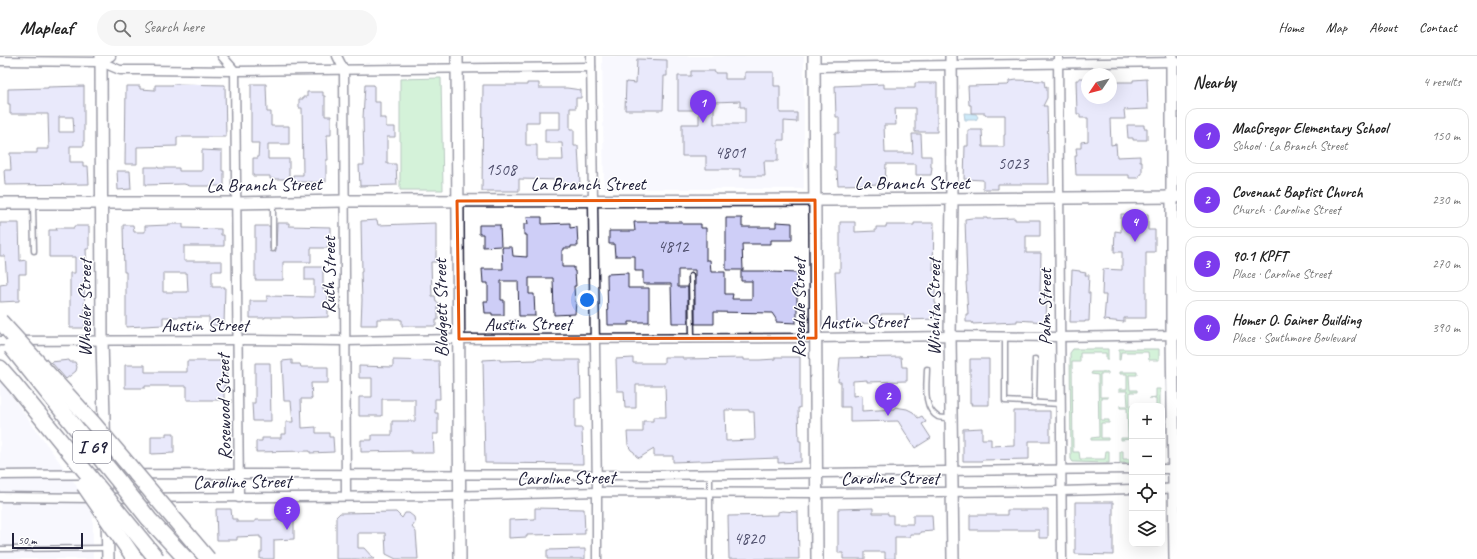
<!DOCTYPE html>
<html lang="en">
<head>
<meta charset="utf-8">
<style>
	:root { --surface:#fff; --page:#f6f6f6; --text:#222; --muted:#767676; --line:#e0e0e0; --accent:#7c3aed }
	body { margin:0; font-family:Caveat,sans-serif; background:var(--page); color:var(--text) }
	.controls { position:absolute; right:12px; bottom:12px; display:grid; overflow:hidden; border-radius:8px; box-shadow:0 4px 16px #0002 }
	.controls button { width:36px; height:36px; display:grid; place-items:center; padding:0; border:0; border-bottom:1px solid var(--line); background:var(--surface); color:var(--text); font:20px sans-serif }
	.compass { position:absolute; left:1081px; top:12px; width:36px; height:36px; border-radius:50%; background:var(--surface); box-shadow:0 4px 16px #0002; rotate:235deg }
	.scale { position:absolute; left:12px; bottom:10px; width:71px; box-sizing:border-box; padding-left:4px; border:2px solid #22223b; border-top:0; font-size:11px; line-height:14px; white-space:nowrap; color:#22223b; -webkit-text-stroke:3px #fff; paint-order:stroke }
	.you { position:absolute; left:587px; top:244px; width:14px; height:14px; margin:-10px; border:3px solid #fff; border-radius:50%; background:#1a73e8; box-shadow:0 0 0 6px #1a73e833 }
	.badge { display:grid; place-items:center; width:26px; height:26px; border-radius:50%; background:var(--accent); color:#fff; font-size:13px; font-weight:700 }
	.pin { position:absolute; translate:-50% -33px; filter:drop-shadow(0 1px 2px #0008) }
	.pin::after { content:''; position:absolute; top:21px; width:14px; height:12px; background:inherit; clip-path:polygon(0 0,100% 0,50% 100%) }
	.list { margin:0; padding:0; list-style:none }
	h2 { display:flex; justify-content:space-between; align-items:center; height:52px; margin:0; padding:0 16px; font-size:17px }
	h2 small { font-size:13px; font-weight:400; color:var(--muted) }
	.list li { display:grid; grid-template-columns:26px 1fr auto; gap:12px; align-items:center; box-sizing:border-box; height:56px; margin:0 8px 8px; padding:0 8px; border:1px solid var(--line); border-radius:12px }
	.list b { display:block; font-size:15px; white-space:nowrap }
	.list p { margin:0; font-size:13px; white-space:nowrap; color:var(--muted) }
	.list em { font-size:13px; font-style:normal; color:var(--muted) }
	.icon { flex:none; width:22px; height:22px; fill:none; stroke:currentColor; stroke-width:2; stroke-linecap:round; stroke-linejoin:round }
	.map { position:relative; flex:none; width:1177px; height:503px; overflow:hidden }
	header { display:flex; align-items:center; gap:24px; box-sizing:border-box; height:56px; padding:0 20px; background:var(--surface); border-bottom:1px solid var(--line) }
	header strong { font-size:19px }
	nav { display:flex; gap:22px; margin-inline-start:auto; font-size:14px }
	.search { width:280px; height:36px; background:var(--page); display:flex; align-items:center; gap:10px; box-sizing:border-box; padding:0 14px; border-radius:22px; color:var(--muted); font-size:15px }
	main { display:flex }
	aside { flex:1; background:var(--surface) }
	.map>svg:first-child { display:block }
	.built { fill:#f0f0fd }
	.grass { fill:#a1e2ac; stroke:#628274 }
	.water { fill:url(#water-rules); stroke:#6389a7 }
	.building { fill:#cecef7; stroke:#22223b; fill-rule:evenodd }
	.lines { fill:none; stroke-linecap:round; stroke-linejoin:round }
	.lane-casing { stroke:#22223b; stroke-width:7 }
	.street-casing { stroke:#22223b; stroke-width:11 }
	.secondary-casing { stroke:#22223b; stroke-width:14 }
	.highway-casing { stroke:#22223b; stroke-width:18 }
	.lane { stroke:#fff; stroke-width:4 }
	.street { stroke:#fff; stroke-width:8 }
	.secondary { stroke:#fff; stroke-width:11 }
	.highway { stroke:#fff; stroke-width:15 }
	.highway-bridge-casing { stroke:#22223b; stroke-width:18; stroke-linecap:butt }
	.highway-bridge { stroke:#fff; stroke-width:15 }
	.marked { fill:none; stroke:#e8590c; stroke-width:3; stroke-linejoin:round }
	.labels { text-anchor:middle; stroke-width:3; stroke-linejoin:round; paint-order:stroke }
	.number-label { font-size:17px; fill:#4d4d6a }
	.shield { fill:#fff; stroke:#646476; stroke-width:1 }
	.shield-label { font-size:18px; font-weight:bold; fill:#22223b }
	.street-label { font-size:19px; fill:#22223b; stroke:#fff }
</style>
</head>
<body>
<header>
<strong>Mapleaf</strong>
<div class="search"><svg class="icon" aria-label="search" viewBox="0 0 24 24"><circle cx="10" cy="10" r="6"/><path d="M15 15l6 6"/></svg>Search here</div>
<nav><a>Home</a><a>Map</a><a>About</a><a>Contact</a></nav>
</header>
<main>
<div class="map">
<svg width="1177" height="503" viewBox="0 0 1177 503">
	<defs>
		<pattern id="water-rules" width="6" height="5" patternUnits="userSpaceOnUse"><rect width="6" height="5" fill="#8eceef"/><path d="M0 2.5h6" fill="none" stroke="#7ab1ce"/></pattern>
	</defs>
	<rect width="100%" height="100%" fill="#fff"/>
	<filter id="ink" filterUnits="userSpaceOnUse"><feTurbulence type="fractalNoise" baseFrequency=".025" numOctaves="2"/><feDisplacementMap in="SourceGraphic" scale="8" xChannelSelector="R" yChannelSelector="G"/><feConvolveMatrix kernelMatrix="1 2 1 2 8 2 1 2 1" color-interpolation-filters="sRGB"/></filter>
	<g filter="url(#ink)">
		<g class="built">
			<path d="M602 0H804V133H604Z"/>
			<path d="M0 324 93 452V503H0Z"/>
		</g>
		<g class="grass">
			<path d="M441 22 443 134H400V23Z"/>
			<path d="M1073 293H1108V304H1106V297H1080V306H1072L1073 396H1079L1080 403H1105L1106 395H1109V407L1073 406 1071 403 1070 297Z"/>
			<path d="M1119 293H1159V304H1149L1148 296H1121L1120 304H1119Z"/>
			<path d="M1092 316H1108V318H1100V341H1108V342H1101V364H1109V367H1101V382H1108V384H1091V382L1099 381 1098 319 1091 318Z"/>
			<path d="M1120 316H1137V319H1129L1130 334H1137V336H1130V363H1132V366H1129V381L1132 382V383L1121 384V382H1128L1127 352H1120V350H1128L1127 335H1119V333H1127V318H1120Z"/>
			<path d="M1156 333H1160V350H1156V342H1149L1156 341Z"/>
			<path d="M1120 395H1123V403H1132V407H1120Z"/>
		</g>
		<path class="water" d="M964 57 976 58 978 61 976 64H965Z"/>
		<g class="building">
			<path d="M637 3 667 4V20H664L663 54H625L626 26 636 27Z"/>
			<path d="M691 15H715V17H725V23H745V16H774V30H780V57H797V66L784 65V84H778V105H764L765 120H740V113H706V100H682V68H699V54H678V20H691ZM740 45V51H745V68H714V46Z"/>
			<path d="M1079 22H1087V42H1111V26H1133V24L1147 23 1148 53 1124 54 1125 63H1110L1111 89 1116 88 1117 101 1140 100V105H1142V118L1139 119V122H1129V119H1076L1075 100H1077L1076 92H1081V86L1088 85V62H1080V58H1077L1076 24H1079Z"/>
			<path d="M1017 24 1044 25 1045 31 1047 30V42L1043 50H1047L1049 128H998V133H983V124L964 123 965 90H968V74H982L983 91H1004V79H1005V59H985V57H971V49H969L968 30 1008 29 1009 28V25Z"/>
			<path d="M527 27H539V32H567L581 34V42H576V52H570V73H574V90H578L580 128H563V124L519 123V135H482L483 29H527ZM539 55H560V73H545V87H562L563 104H537V89H526V66H539Z"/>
			<path d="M915 27H937V76H915V52H895L896 69H884L885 97H913L912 78H921L922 100H931V111H932L931 119H916V108H886L885 128 838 129 837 115H835V77H839V61H836L835 30 884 28V32H915Z"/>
			<path d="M173 28 225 29 226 81H177V90L137 91V108H125L126 30H140V33L155 34V29H173Z"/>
			<path d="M251 28H266L267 56H271V70H289V88H268V103H289V123H270V120H253V102H258L259 87H251Z"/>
			<path d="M365 29H374V46H380V62H386V71H395V81H387V108H396L397 129 360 130 359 109H364L363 62Z"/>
			<path d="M84 30V90H70V106H83V110H88L89 128 5 129 4 114H11L10 97H37V93H49L48 58H10V48H8V33L48 32V31ZM59 61H73L74 76H59Z"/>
			<path d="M307 36H323V40H325V60H331V79H327L328 104H326V126H293V119H303L302 52H299V43H303V41H307Z"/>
			<path d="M1127 69H1144V72H1147V84H1133V82H1128Z"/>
			<path d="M202 94 222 95V115H224V130H190L184 128 145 129V111H158V112H179V115H202Z"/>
			<path d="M117 115H130L131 133 118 134Z"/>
			<path d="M1121 158H1148V174H1155V196H1146V262H1124V266L1104 264 1106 239H1102L1103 213 1122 214V196H1114L1115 175 1121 176Z"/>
			<path d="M527 161H542V168L570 167V172L577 171 578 190H571V192H564V194H562V211H574V215H575L576 230H574L575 246H576L575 258 554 259 553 222H529V238H534L535 260H519L518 225H501V244H504V259H492V257H485L484 245H488V227H483L482 213H503L502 191H512L513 200 527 201V179H524V168H528Z"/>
			<path d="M726 162H742V171H776V166L792 167V184H771V188H742L743 214H726Z"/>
			<path d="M972 162H987V163L1015 162V164H1040V180H1026V197H1041L1040 236H1047L1046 266 1017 264V266L973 268 972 266H966V258H968L966 226H967L965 163Z"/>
			<path d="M377 164 378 169 436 167V206H431L432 240H435L436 246H438V264H436V270H402V264H400V263H377V269H361L362 244 361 216H362L361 165Z"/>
			<path d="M634 166H682V168H701V172H706V204H710L711 216H725V238H733L732 243H752V225H741V215H771V216L797 217V264L796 263V267L776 266V263L772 257 714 256V268H695V214H678V231H688V267H672L671 228H643V215H635V200H615L614 188H609V175H635Z"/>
			<path d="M840 166H855V176L876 175V171H886V169H914V167H934L933 214H936V224H935V247H936L937 263 905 264 904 258H881L882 267 837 268 835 216H840Z"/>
			<path d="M0 167H19L20 205 26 204V218H19V245L0 246V229L7 228 5 200H0Z"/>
			<path d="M277 167H289V170L331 171V192H311V206H283V224H255V170H270V193L273 196 276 193Z"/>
			<path d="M168 168H183V172L221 173V179H224V190H184V205H222V215H212V231H225L224 269H209V261H163V269L126 271V216H124L123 169H133L134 176H145V170L168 169ZM163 217H187L188 236H163Z"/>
			<path d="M479 169H500L501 190 483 191V178H479Z"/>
			<path d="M74 170H89V193H86L87 215 84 216 85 272H70V217H75V201H49V174H57L56 172H74Z"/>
			<path d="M305 211H323V234H328V261L293 262V261H265V262H250V245H267V240L314 241V224H305Z"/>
			<path d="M1072 214 1080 215V216L1086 217 1085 219H1089L1088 237H1090L1089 265H1085V266H1070Z"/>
			<path d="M628 217V232H649V266H629V269H608L607 218Z"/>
			<path d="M517 264 518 272H510L509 265Z"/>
			<path d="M664 301H683V303L744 302V304H760L775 303V301H800V352H798L799 385H801V406L778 407V402L673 406V400H654V393L639 402 636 400 634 396 631 394 628 389 627 376H643V365H653V361H666L665 329H636V352H625L624 335H617L616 303 633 302V307H664ZM725 354H749V356H754L755 384 726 385Z"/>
			<path d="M901 301 902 311H907V325L867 326V324L853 325V340L862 339V355L895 353V351L907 353 913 356 918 362 922 360 926 366 922 368 931 382 915 392 898 365 850 366V351H841V326H838L840 302Z"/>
			<path d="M500 303V305L536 304V303H553V304H580L581 342H575V372H582L583 408 485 407 483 304Z"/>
			<path d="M970 303H989V349H971L972 347H970Z"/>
			<path d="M69 304 70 306H75L77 311 76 315 66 323 51 306Z"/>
			<path d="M292 304V308H300L301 311H328V327H311L312 343H301L302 372 316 371V377H329V381H333L334 396 310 397V395L256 396V385H262V382H281V378H286V366H293L291 345H284L282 305Z"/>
			<path d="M393 304 439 305 440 343H435V357H438V378H433L434 397H411V395L361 396V384H372V379H392V365H415V343H382V360H359V341H372V322H359V310L393 311Z"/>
			<path d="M187 305H226L227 323H226V329H224V344H187V330H145V332H125V309H145V316H187Z"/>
			<path d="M255 307H270L271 365H253L252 347H255Z"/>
			<path d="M1014 355H1050V385H1029V403L982 404V405H963V373L982 372V383H991V390L1014 389Z"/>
			<path d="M166 377H174V397L151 398V380H166Z"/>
			<path d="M1075 446H1113V499L1075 498Z"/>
			<path d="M535 452 584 453 585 478 527 479V481L509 482V464L535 463Z"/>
			<path d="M873 452V457H888V459H893V468H913V459H932L933 475 920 476V478H910V481H895V503H885V496H865V503H843V497H838V453Z"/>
			<path d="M216 453H231L232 463H237V466H255V464H294V483L274 484V503H260V496H262V482H260V480L237 481V484H217Z"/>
			<path d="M1007 454H1048V482H1039V474H970V459H1007Z"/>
			<path d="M782 455 798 456 799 503H729L728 460 778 459V456Z"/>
			<path d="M396 456 402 462 405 457H409L414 461 415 467 412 471 416 476 418 503H396L386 498 385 477H358V492H364L374 503H336V461L340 457Z"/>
			<path d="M585 493V503H547V494Z"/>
		</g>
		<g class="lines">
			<defs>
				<g id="lane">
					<path d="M33 148 34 195"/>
					<path d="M273 193V148"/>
					<path d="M691 220 692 282"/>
					<path d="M1005 280V345L1060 348"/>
					<path d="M927 313C927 327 922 352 938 361 941 362 947 362 951 362"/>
					<path d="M1034 347 1035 303"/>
					<path d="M710 418V503"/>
					<path d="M0 493 107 492"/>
				</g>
				<g id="street">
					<path d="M222 0 235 15 239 442"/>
					<path d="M337 0 344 14 346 440"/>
					<path d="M591 0 597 436V503"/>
					<path d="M1058 0 1062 503"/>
					<path d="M0 5 101 6 120 14H146L235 15 591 11"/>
					<path d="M101 6 111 0"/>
					<path d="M814 11 1177 6"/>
					<path d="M0 285 238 284 345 285 459 283 816 282 950 280 1059 281 1176 279"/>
					<path d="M1162 413H1177"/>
					<path d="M0 419C199 417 398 418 597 419 776 419 954 414 1132 413"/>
					<path d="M1162 433 1177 432"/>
					<path d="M0 441 93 442"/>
					<path d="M107 442 446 440 597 436 817 437 1061 435 1132 433"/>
				</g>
				<g id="secondary">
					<path d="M101 0 102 284 106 442"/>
					<path d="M457 0 460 503"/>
					<path d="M814 0 817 503"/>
					<path d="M951 0 952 144 950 280 953 503"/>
					<path d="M1172 0V279L1175 503"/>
					<path d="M0 147H236L344 145 831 144 1177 141"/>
					<path d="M107 462 108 503"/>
				</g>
				<path id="highway" d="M0 312 14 328"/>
			</defs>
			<use href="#lane" class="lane-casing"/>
			<use href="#street" class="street-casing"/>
			<use href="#secondary" class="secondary-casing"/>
			<use href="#highway" class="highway-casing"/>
			<use href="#lane" class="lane"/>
			<use href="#street" class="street"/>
			<use href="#secondary" class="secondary"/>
			<use href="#highway" class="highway"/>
			<defs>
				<g id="highway-bridge">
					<path d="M0 265 93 367 208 503"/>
					<path d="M11 291 149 463 186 503"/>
					<path d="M14 328 157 503"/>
					<path d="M84 429 135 503"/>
				</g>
			</defs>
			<use href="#highway-bridge" class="highway-bridge-casing"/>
			<use href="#highway-bridge" class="highway-bridge"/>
		</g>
	</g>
	<path d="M0 0H1177V503H0ZM815 144 816 282 459 283 457 145Z" fill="#fff" fill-opacity=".55" fill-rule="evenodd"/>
	<path class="marked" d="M815 144 816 282 459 283 457 145Z"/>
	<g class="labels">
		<g class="number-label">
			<text x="730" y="102">4801</text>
			<text x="1013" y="113">5023</text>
			<text x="501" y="119">1508</text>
			<text x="673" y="196">4812</text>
			<text x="749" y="488">4820</text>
		</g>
		<rect class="shield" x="73" y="375" width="38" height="32" rx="3"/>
		<g class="shield-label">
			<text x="92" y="397">I 69</text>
		</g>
		<g class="street-label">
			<text x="912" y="133">La Branch Street</text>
			<text x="588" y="134">La Branch Street</text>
			<text transform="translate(264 128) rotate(-1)" y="7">La Branch Street</text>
			<text transform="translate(328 219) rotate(-90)" y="7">Ruth Street</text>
			<text transform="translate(933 251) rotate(-90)" y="7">Wichita Street</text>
			<text transform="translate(1044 251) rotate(-90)" y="7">Palm Street</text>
			<text transform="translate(84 252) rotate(-90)" y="7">Wheeler Street</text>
			<text transform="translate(440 252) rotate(-91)" y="7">Blodgett Street</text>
			<text transform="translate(798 252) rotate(-90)" y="7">Rosedale Street</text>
			<text transform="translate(864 265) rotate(-1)" y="7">Austin Street</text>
			<text x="528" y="274">Austin Street</text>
			<text x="205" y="275">Austin Street</text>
			<text transform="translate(223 351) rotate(-91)" y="7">Rosewood Street</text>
			<text transform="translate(566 421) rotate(-1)" y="7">Caroline Street</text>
			<text x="890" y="428">Caroline Street</text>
			<text transform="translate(242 425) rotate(-1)" y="7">Caroline Street</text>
		</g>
	</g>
</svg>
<div class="controls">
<button>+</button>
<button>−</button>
<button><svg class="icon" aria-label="locate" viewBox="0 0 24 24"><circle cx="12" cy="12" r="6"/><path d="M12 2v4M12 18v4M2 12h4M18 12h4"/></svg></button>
<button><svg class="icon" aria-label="layers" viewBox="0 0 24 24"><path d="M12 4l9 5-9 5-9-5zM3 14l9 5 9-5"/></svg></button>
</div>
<svg class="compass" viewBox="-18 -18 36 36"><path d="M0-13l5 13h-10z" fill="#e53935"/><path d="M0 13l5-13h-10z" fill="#767676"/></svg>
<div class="scale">50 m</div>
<div class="you"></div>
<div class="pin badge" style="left:703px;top:67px">1</div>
<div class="pin badge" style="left:888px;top:360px">2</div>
<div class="pin badge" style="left:287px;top:474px">3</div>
<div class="pin badge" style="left:1135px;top:186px">4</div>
</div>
<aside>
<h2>Nearby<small>4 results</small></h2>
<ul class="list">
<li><span class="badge">1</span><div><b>MacGregor Elementary School</b><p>School · La Branch Street</p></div><em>150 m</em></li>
<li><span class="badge">2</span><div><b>Covenant Baptist Church</b><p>Church · Caroline Street</p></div><em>230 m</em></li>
<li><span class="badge">3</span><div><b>90.1 KPFT</b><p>Place · Caroline Street</p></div><em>270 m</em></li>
<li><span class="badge">4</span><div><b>Homer O. Gainer Building</b><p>Place · Southmore Boulevard</p></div><em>390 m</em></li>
</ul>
</aside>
</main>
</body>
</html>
